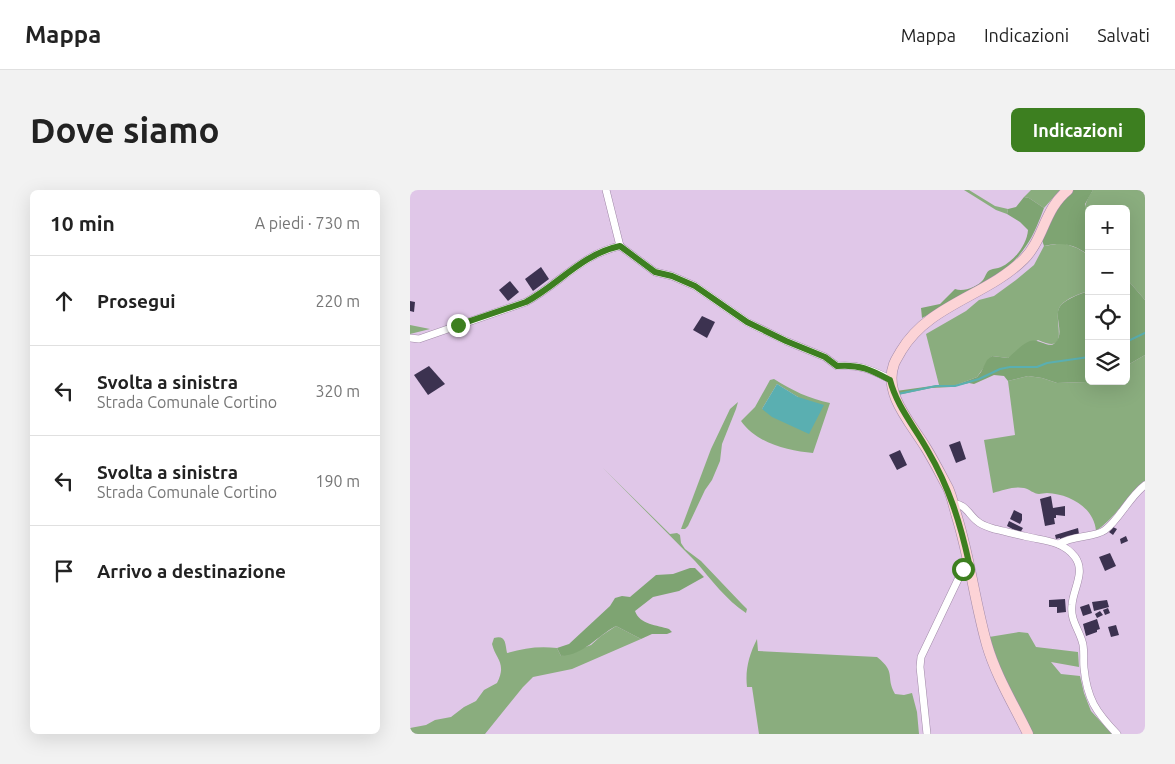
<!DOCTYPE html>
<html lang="it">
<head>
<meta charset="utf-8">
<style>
	:root { --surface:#fff; --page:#f2f2f2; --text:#222; --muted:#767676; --line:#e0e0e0; --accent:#3d7f20 }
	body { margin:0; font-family:Ubuntu,sans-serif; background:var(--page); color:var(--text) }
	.controls { position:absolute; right:15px; top:15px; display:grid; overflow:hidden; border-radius:8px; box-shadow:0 5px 20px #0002 }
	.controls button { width:45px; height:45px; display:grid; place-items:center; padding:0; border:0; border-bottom:1px solid var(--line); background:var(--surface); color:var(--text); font:25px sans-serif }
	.stop { position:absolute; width:15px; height:15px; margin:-11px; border:4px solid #3d7f20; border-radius:50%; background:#fff }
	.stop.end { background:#3d7f20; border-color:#fff; box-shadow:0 1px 5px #0008 }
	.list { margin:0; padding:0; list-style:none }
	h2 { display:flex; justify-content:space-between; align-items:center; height:65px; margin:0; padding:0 20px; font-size:21px }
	h2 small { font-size:16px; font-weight:400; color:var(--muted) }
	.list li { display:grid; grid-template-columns:32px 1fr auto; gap:15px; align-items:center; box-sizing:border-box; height:90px; padding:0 20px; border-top:1px solid var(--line) }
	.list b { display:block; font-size:19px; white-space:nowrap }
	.list p { margin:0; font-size:16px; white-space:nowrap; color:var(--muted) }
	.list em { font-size:16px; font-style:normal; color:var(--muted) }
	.icon { flex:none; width:28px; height:28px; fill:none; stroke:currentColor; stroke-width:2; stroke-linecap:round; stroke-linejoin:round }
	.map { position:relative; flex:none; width:735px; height:544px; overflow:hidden; border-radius:8px }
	header { display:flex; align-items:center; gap:30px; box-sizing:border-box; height:70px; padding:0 25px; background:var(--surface); border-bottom:1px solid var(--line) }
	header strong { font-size:24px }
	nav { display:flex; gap:28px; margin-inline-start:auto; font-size:18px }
	.intro { display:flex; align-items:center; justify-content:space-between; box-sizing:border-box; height:120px; padding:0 30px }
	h1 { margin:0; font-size:35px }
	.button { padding:12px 22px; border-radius:8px; background:var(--accent); color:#fff; font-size:18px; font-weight:700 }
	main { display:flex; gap:30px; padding:0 30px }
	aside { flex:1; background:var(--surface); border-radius:8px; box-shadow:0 5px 20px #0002 }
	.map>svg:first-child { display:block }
	.green { fill:#8aad7e; fill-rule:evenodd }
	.forest { fill:#7ea472 }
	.water { fill:#5aafb1 }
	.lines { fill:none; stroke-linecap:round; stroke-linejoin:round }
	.stream { stroke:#5aafb1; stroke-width:2 }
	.building { fill:#3c3250 }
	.minor-casing { stroke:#a18aa8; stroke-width:8 }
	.secondary-casing { stroke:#a18aa8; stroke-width:11 }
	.minor { stroke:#fff; stroke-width:7 }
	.secondary { stroke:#fcd3d6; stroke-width:10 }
	.route { stroke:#3d7f20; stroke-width:6 }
</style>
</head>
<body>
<header>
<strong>Mappa</strong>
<nav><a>Mappa</a><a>Indicazioni</a><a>Salvati</a></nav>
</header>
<div class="intro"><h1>Dove siamo</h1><a class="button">Indicazioni</a></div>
<main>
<aside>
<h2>10 min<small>A piedi · 730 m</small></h2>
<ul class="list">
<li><svg class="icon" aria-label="ahead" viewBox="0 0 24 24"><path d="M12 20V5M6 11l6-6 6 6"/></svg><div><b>Prosegui</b></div><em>220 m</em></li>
<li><svg class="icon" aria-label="left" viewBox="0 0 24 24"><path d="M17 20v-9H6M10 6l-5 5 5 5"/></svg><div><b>Svolta a sinistra</b><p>Strada Comunale Cortino</p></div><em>320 m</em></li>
<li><svg class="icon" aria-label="left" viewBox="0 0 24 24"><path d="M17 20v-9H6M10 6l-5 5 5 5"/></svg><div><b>Svolta a sinistra</b><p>Strada Comunale Cortino</p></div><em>190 m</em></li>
<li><svg class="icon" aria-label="arrive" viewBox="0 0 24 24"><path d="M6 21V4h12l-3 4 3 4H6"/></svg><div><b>Arrivo a destinazione</b></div></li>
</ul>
</aside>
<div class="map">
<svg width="735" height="544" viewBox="0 0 735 544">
	<rect width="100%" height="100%" fill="#e0c7e8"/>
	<g class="green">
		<path d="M554 0H559L585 16 598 19 597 24 586 20Z"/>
		<path d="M621 0H650L634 18 619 8 614 7Z"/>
		<path d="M683 0H735V110L716 88V19H679V36C672 20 674 14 683 0Z"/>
		<path d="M653 53 667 58 679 65V101C671 103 657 108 651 115 640 126 664 167 628 150L598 168 582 166 567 187 546 195H529L516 144 556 121 569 110 584 106 606 90 624 75 634 56Z"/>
		<path d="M0 135 20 139 0 144Z"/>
		<path d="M735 165V291C717 306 706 327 686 341 684 317 659 304 637 303 634 303 631 304 629 304 624 304 619 299 614 298 604 296 593 300 583 303L574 250 605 245 598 191 618 186 632 188 647 193 676 192 679 190V191H716V176Z"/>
		<path d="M364 189C381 200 400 209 420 213L403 263C378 261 346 253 331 231L345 217 360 190ZM367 194 388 207 352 219Z"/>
		<path d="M328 212 326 219 312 254 310 271 302 290 295 300 278 336 275 339H271L301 259 320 219Z"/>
		<path d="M193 278 260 344 267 343 270 345 271 353 275 359 291 371 331 413 337 419 336 423C316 410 301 389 285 371Z"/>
		<path d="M206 436 231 449 162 479 123 487 113 497 75 544H0V538L16 535 25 530 41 527 54 517 66 511 74 500 87 493C97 473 86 470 82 454L84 448C96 445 95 453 97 463 114 458 129 456 147 458L151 466 181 455 191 446Z"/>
		<path d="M609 442 618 443 626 457 668 462 669 477 641 472 651 484 670 486 674 503 681 521 702 544H620L604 515 579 447Z"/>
		<path d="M347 449 348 461 467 467C487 483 475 486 485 504L494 505 502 503 507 522 509 544H349L342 497H337C335 480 339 465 347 449Z"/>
	</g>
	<g class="forest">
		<path d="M663 0H683L675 14V28L679 36V65C662 54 654 52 634 56L631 47 643 20Z"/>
		<path d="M614 7 619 8 634 18C629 31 624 45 616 56 595 89 546 110 512 128L511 118 530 114 545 99C554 102 567 97 573 90 576 86 576 82 580 80 584 78 587 79 591 77 604 71 617 55 618 40L610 32 597 24 598 19 606 17Z"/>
		<path d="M716 88 735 110V165L716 176Z"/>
		<path d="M679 101V190L676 192 647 193 632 188 618 186 598 191 594 186 584 185 564 194 559 193 541 197 521 198 487 205 486 201 529 195H546L567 187 571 182 577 170 582 166 598 168C604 163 612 154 620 151 629 148 639 159 645 153 656 143 642 125 651 115 657 109 671 103 679 101Z"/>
		<path d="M280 378H285L294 387 269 401 243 407 225 421C230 435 247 435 259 439L262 442 257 444H242L231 449 206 436C187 446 174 465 151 466L147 458 159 454 200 416 205 408 212 406 220 407 246 385 263 384Z"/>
	</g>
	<path class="water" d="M367 194 388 207 414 215 399 244 362 227 352 219Z"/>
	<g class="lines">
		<g class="stream">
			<path d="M716 152 735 143"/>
			<path d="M488 204 526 196H545L569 189 590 179 600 177H627L637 173 679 167"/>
		</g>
	</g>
	<g class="building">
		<path d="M131 77 139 89 123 101 115 89Z"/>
		<path d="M100 91 109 102 98 111 89 100Z"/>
		<path d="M0 111 5 112 4 122 0 121Z"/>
		<path d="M292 126 305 132 297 148 283 140Z"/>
		<path d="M19 176 35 194 18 205 4 185Z"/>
		<path d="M550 251 556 269 546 273 539 255Z"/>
		<path d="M490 260 497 275 487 280 479 265Z"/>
		<path d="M641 306 643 318 655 316V326L646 325V328H644L645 334 635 336 630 309Z"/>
		<path d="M604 320 612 324V330L610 334 600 329Z"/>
		<path d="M599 331 613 338 610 343 597 336Z"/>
		<path d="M703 337 707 339 703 345 699 342Z"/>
		<path d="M668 338 669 344 650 350V348L646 349 645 345Z"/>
		<path d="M716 346 718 351 711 354 710 349Z"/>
		<path d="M700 363 706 376 695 381 689 367Z"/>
		<path d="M655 409 656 422 647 423V417H639V410Z"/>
		<path d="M697 410 699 417 684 421 682 412Z"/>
		<path d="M679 414 682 423 673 426 670 417Z"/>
		<path d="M698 418 700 423 695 425 693 420Z"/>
		<path d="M690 421 693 425 687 428 685 424Z"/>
		<path d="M687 429 690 439 687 440V442L676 446 673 434Z"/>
		<path d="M706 435 709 445 701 447 698 437Z"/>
	</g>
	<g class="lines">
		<defs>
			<g id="minor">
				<path d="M196 0 210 56"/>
				<path d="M0 148 9 149 116 112C148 95 172 64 210 56L245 82 262 86 285 96 337 132 376 151 415 167 427 176C450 174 461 180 480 189"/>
				<path d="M543 314C555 313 559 325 567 331 571 335 578 337 584 339 594 341 604 344 614 346 633 351 652 350 665 367 676 382 663 399 662 415 660 429 668 438 672 451 675 459 673 469 674 478 677 509 686 522 707 544"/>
				<path d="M649 354C663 345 684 348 695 340 709 330 719 307 735 295"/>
				<path d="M517 544 510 477 511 467 553 379 559 373"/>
			</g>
			<path id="secondary" d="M618 544C604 515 586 486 577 455 565 413 560 369 547 327 544 317 542 307 538 298 531 285 524 271 516 258 501 233 473 204 484 174 486 169 489 165 491 161 519 114 577 106 614 69 634 49 634 19 658 0"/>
		</defs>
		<use href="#minor" class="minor-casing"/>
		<use href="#secondary" class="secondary-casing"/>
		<use href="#minor" class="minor"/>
		<use href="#secondary" class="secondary"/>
	</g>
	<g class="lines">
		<path class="route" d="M48 135 116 112C148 95 172 64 210 56L245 82 262 86 285 96 337 132 376 151 415 167 427 176C450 174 461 180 480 190 487 217 505 237 518 261 539 297 550 332 559 373L553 379"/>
	</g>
</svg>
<div class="controls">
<button>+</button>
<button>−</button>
<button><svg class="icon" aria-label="locate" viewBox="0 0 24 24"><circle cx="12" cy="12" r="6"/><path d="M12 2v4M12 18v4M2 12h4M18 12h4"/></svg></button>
<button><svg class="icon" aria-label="layers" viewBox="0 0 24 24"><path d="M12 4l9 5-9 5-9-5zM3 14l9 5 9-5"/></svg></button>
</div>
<div class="stop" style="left:553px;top:379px"></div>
<div class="stop end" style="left:48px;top:135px"></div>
</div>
</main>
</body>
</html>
